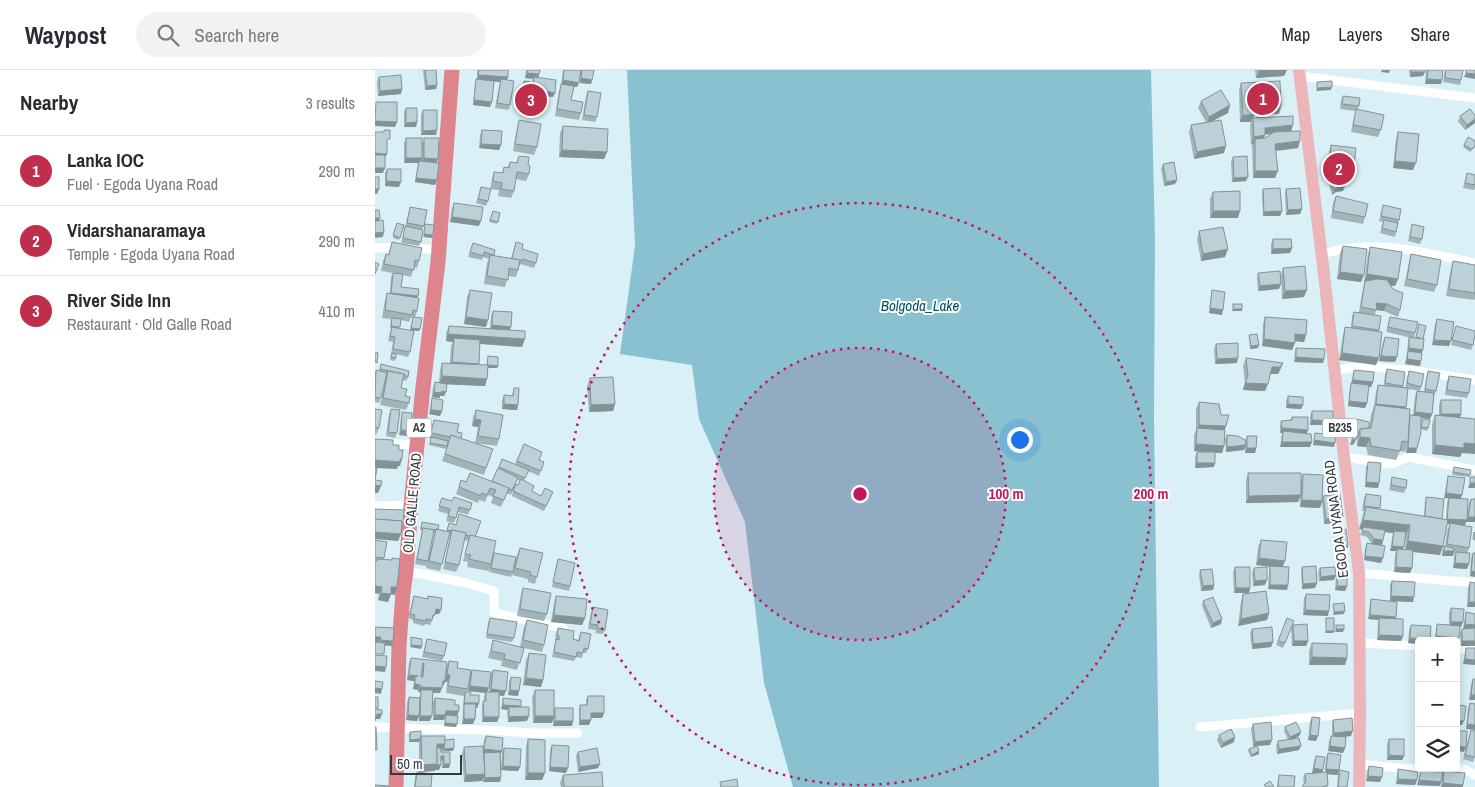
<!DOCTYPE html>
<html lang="en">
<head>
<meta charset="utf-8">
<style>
	:root { --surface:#fff; --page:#f2f2f3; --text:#2b2b33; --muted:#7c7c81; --line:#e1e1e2; --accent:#bf2e4b }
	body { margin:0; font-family:"Archivo Narrow",sans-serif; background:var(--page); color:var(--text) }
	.controls { position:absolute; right:15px; bottom:15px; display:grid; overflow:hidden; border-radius:5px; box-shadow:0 2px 12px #0003 }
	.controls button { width:45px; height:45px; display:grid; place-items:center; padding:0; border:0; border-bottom:1px solid var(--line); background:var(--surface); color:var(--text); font:25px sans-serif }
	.scale { position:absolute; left:15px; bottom:12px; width:72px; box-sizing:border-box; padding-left:5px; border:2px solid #323b3d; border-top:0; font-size:14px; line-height:18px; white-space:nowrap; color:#323b3d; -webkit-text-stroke:4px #fff; paint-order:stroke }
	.you { position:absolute; left:644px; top:369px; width:18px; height:18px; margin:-12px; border:4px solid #fff; border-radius:50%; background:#1a73e8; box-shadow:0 0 0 8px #1a73e833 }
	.badge { display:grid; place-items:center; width:32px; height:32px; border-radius:50%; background:var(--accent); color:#fff; font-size:16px; font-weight:700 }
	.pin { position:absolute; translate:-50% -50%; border:2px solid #fff; box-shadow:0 1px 5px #0006 }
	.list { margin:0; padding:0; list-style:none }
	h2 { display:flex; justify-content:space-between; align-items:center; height:65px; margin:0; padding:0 20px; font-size:21px }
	h2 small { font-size:16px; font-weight:400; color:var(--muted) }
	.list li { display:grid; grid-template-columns:32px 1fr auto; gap:15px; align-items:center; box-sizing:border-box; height:70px; padding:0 20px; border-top:1px solid var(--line) }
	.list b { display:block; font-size:19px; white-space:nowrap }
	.list p { margin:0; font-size:16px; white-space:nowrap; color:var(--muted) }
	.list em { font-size:16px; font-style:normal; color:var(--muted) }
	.icon { flex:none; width:28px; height:28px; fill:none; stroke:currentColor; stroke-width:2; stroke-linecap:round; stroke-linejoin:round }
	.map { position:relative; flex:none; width:1100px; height:717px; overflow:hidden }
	header { display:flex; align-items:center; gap:30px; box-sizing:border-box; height:70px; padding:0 25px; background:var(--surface); border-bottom:1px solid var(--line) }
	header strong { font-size:24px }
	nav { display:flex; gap:28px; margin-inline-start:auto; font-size:18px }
	.search { width:350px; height:45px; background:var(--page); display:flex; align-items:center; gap:12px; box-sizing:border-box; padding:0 18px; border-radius:28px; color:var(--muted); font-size:19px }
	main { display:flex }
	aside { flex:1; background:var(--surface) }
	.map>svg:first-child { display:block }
	.water { fill:#8ac1d1 }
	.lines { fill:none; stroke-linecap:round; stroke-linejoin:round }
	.street { stroke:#fff; stroke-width:9 }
	.primary { stroke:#ebb5ba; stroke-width:12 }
	.highway { stroke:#de848c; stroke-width:15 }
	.wall { fill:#a1b4b9; fill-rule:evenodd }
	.shaded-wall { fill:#839296 }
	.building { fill:#bbd1d7; stroke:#839296; fill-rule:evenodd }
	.ring { fill:none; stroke:#c2185b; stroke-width:2.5; stroke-dasharray:2.5 5 }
	.labels { text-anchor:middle; stroke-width:4; stroke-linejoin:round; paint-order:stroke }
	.shield { fill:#fff; stroke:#707677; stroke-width:1 }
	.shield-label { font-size:12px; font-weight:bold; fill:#323b3d }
	.street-label { font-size:14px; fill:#323b3d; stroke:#fff }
	.water-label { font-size:15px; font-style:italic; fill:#005162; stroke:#fff }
	.centre { fill:#c2185b; stroke:#fff; stroke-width:2.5 }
	.ring-label { font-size:15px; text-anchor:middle; font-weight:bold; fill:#c2185b; stroke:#fff; stroke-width:4; stroke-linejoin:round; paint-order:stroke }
</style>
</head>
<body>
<header>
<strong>Waypost</strong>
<div class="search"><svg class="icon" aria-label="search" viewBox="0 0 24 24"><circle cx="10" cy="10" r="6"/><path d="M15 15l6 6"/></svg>Search here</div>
<nav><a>Map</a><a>Layers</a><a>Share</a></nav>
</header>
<main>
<aside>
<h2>Nearby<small>3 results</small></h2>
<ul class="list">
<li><span class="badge">1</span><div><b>Lanka IOC</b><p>Fuel · Egoda Uyana Road</p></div><em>290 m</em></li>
<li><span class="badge">2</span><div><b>Vidarshanaramaya</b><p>Temple · Egoda Uyana Road</p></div><em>290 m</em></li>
<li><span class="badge">3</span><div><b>River Side Inn</b><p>Restaurant · Old Galle Road</p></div><em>410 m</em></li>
</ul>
</aside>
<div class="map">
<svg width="1100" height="717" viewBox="0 0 1100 717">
	<rect width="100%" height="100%" fill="#daf0f7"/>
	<path class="water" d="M252 0H776L780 169 779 350 784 717H418L389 613 370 452 324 349 317 295 245 284 260 176Z"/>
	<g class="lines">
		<g class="street">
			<path d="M925 6 1100 28"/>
			<path d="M0 178 31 177 64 180"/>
			<path d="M947 184C1000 168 1047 182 1100 193"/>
			<path d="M959 301 987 296 1049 302 1100 310"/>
			<path d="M0 373 42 375"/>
			<path d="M969 387 1015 394C1022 393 1027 389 1034 387L1100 400"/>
			<path d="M0 436 36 435"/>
			<path d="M31 501 87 512 119 521V543L188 558"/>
			<path d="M984 503 1100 513"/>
			<path d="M984 573 1044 576"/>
			<path d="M1081 579H1100"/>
			<path d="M0 657 48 659 112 660 157 663H203"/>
			<path d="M825 657 985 643"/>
			<path d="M985 694 1032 699 1063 698"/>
			<path d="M1076 698 1089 699 1100 705"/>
		</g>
		<path class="primary" d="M924 0 949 204 969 387 984 503 985 643 984 717"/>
		<path class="highway" d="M21 717 24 575 28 523 31 501 36 435 48 317 63 192 77 0"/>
	</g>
	<g class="wall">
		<path d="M48 0H61L62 15 61 19 50 20Z"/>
		<path d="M102 0H133L132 10 135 35 134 40 120 38 125 12 110 10 115 37 98 35 100 14 102 10Z"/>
		<path d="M151 0H165L163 7 180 23 178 27 162 25 161 37 159 42 145 40 148 16 149 11 156 18 158 9 150 8Z"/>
		<path d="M188 0H206L202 17H199L196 30 206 43 204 50 180 46 184 21 186 15Z"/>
		<path d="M206 0H219L216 14 205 13Z"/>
		<path d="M880 0H912L909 6 881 8Z"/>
		<path d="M1034 0H1050L1048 6 1035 7Z"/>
		<path d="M1051 0H1068L1066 14H1050Z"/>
		<path d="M1070 0H1088L1085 15 1068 12Z"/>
		<path d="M4 7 27 19 26 24 3 26 2 12Z"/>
		<path d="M866 13 904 44 879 45 876 52H865L864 20Z"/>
		<path d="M213 21 222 47 220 52 207 50 211 26Z"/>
		<path d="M968 26 984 36 982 40 1006 60 1003 67 976 62 979 47 981 41 965 39 966 31Z"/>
		<path d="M826 31 855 35 853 43 836 51 849 83 819 89 814 62 816 55 831 52 823 38Z"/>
		<path d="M31 38 42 52 41 57H29V42Z"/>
		<path d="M48 40 61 65H46V45Z"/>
		<path d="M1100 45V53L1090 60 1083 51 1085 46Z"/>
		<path d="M878 48 916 61 923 78 901 81 900 108H878L877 76 878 74 876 75 875 55ZM890 64H896L889 68Z"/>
		<path d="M144 50 162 77 159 85 138 81 142 58Z"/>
		<path d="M188 56 232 82 229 89 184 87 185 63Z"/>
		<path d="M107 60 126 75 124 80 104 78 105 65Z"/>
		<path d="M1023 62 1038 100 1018 98 1021 69Z"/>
		<path d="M1093 67 1100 71V77L1095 82 1088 77Z"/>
		<path d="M31 68 48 72 49 68 61 93 62 110 60 115 40 112 43 93H29V73Z"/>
		<path d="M956 75 976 102 952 100 954 82Z"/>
		<path d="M144 86 153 95 154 104 151 111 141 109 139 121 136 128 123 126 124 120 115 119 117 109 119 102 127 103 129 97 132 98 135 92 141 93Z"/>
		<path d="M858 87 871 111 857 112 856 92Z"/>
		<path d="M788 94 800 114 789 116 786 99Z"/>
		<path d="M12 99 24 117 10 116V103Z"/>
		<path d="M1092 103 1100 105V118L1099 120 1088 118Z"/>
		<path d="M956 109 968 121 961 122 957 125 954 114Z"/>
		<path d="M106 117 113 131 111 136 101 133Z"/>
		<path d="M888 119 907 141 905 146H888L887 124Z"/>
		<path d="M911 119 927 139 925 144 911 145 910 124Z"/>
		<path d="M838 122 863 148H835V129Z"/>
		<path d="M961 126 990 147 988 154 956 148 958 133Z"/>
		<path d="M79 133 104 156 75 152 77 138Z"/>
		<path d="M1008 135 1024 150 1020 167 1005 163 1008 152 1004 151Z"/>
		<path d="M35 137 49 156 47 160 46 172 44 176 26 173Z"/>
		<path d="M118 141 125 143 122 154 114 152Z"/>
		<path d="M22 153 29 155 24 170 18 168Z"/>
		<path d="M1037 154 1047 169 1045 174 1033 171Z"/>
		<path d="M824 161 850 187 826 191 822 169Z"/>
		<path d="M898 169 917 178 915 183 896 184V174Z"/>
		<path d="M17 172 44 191 42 198 39 197 36 207 28 205 26 217 42 228V241L40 247 45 259 44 261 35 260 38 248 36 247 34 252 26 250 24 259 35 282 33 287 21 284 20 291 15 290 18 272 13 271 16 258H15L16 249 7 248 10 230 12 223H15L16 207 18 203 6 201 8 191 11 184 13 185Z"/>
		<path d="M141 172 147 179 161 193 159 198 145 194 141 207 133 206 130 217 109 214 112 193 114 189 108 187 107 190 93 187 98 173 120 180 118 186 136 189Z"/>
		<path d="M968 176 986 212 962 209 965 183Z"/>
		<path d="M995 177 1023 209 1020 216 1015 215 1025 240 1023 247 1009 241 1001 240 1000 245 1004 260 1001 295 964 290 968 265 970 257 976 258 977 246 979 242H984L988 218 990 212H989L993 184Z"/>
		<path d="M1036 184 1062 215 1059 222 1029 216 1034 192Z"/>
		<path d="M1078 191 1100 195V229L1099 230 1071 226 1076 198Z"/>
		<path d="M908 198 929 227 907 229 906 205Z"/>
		<path d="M883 203 904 219 883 221 882 208Z"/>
		<path d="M95 220 111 257 89 254 92 227Z"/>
		<path d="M837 220 847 245 834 243 836 225Z"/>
		<path d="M118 241 135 260 147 277 105 274 103 295H112L113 286 123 296 122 298H113L110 316 72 314 71 322 69 326H65V328L57 327 58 317 60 312 64 313 65 300 67 293H75L76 276 78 272 71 271V263L74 256 115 259 116 246Z"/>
		<path d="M890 247 931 265 929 272 920 271 917 280 887 276 888 254Z"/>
		<path d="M1015 247 1040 263 1039 268H1041L1044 254 1048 269 1045 296 1030 294 1032 283 1033 272 1034 267 1037 268 1011 262Z"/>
		<path d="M1062 249 1074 276 1057 275 1060 254Z"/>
		<path d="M1081 256 1098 275 1096 280 1076 275Z"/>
		<path d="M874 265 883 278 875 279 874 268Z"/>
		<path d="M1010 267 1020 292 1004 291 1008 272Z"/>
		<path d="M841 274 862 293 840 294 839 279Z"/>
		<path d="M921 278 948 293 919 292 920 282Z"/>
		<path d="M871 288 908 293 905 300 903 304H895L890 321 868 320 870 313 868 296Z"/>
		<path d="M6 294 33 307 31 311 28 310 26 318 34 333 31 340 5 335 11 306 4 333 0 332V302L4 301Z"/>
		<path d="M1012 299 1028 316V317L1030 318 1034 301 1046 317 1045 321 1033 319 1031 338 1035 346 1038 345 1040 326 1042 321 1049 322 1052 306 1053 301 1061 321 1059 326 1057 344 1055 349 1046 348V355L1053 358 1052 361 1046 359 1041 383H1031V378L1030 382 1025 381 1021 390 993 385 991 377 982 376V368L983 364 979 374 975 375 982 349 994 358 996 345 999 336 1001 322 1003 315H1009L1010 304Z"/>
		<path d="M979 300 998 312 996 317H993L992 333 990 338 973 336 975 318Z"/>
		<path d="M1074 306 1094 323 1092 328 1070 325 1072 311Z"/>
		<path d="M215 308 240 334 238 341 214 342 212 316Z"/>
		<path d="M139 318 143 335 142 340 127 339V330L129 325 137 326Z"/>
		<path d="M913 326 926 339 911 338V331Z"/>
		<path d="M57 328 67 341 65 346 54 344 56 333Z"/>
		<path d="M1066 330 1086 344 1085 348 1087 383 1085 387 1057 384V354L1060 345H1064V335Z"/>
		<path d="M824 332 846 345 850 360 849 376 847 383H840L839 397 820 398V387L822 382H827L819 381V365L821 360V339Z"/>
		<path d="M0 339 4 358 1 365H0Z"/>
		<path d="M16 339 22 363 20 368 11 366 14 344Z"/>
		<path d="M101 340 124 369 122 376 100 373 103 357 97 356 98 347Z"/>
		<path d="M937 341 958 351 956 355H935V346Z"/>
		<path d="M27 342 36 361 34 366 24 365 26 347Z"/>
		<path d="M917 347 932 363 935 377H905L907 363H905V356L906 351 915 350Z"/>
		<path d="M59 350 82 362 86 369 118 379 109 405 67 391 74 372H73L71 379 54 375 56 369 54 368Z"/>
		<path d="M852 365 870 370 872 366 881 378 880 383H870V377L869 380 851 382 850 369Z"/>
		<path d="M149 374 164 390 169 392 164 406 153 401 149 411 157 422 166 426 178 422 169 441 137 426 138 421 143 415 145 411 142 410 136 425 132 423 126 437 116 433 118 427 113 425 110 432 104 430 103 433 81 424 86 410 91 412H117L127 389 140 394Z"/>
		<path d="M993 392 1004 413 1003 418 990 417 991 397Z"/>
		<path d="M1079 397 1095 405 1094 407 1077 405Z"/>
		<path d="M873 403 926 411 928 404 947 428 948 426 968 447 967 452 949 454 947 432 945 438 925 437V427L923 432 871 433V411Z"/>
		<path d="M1073 406 1086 428 1092 447 1094 433 1096 429H1100V452H1091L1090 455H1084L1094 478 1092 483V499L1078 498 1079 487 1080 483H1079L1078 486H1067V481L1069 476H1070L1072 461 1075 454H1072L1065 485 1038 482 1037 498 1035 503 1019 502 1020 484 1021 481H1015L1018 463 1010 462 1008 470 1007 475 997 474 992 467 985 465 987 460 984 459 989 441H987L989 428 991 424 1004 439 1049 446 1050 432 1051 427 1067 449 1071 450 1072 432 1074 428H1069L1072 410ZM1030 464H1031L1030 480H1028Z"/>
		<path d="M1017 407 1031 418 1029 423 1014 420Z"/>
		<path d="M67 428 77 431 97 433 93 445 83 442 79 453 71 451 73 444 63 441Z"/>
		<path d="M47 452 63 459 72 461 74 453 100 467 118 485 138 502 136 507 114 502 116 495 114 501 92 497 93 492 88 491 93 471 89 470 84 495 81 502 68 499 75 466H74L67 494 65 501 51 498 52 493 51 496 40 494 47 461 45 460ZM58 462 60 463 54 486Z"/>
		<path d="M965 460 973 478H967L965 462Z"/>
		<path d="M0 470 9 488V489L17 490V488L22 517 20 525 16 524 13 532 3 530 4 524 0 523Z"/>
		<path d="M886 470 908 497 913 515 912 520 893 519 894 501 895 497 881 495 883 477Z"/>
		<path d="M992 473 1006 493 989 490 990 478Z"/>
		<path d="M145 478 162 507 160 514 153 512V509L137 505 142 485Z"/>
		<path d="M1098 483 1100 507 1095 506 1096 488Z"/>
		<path d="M183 489 195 516 194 521 177 517Z"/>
		<path d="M860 497 875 518 874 523H859L858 502Z"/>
		<path d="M927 497 942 513 940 518 927 519 926 502Z"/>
		<path d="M879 498 890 515 878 516 877 503Z"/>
		<path d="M945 498 961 504 963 499 972 516 970 521 960 520 961 506 959 510 944 511 943 503Z"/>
		<path d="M825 500 839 515 838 520 826 521 824 505Z"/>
		<path d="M1017 511 1038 532 1019 531 1020 549 1028 566 1026 571 1002 570 1003 553 1004 550 993 549 995 534 996 529 1015 531V515Z"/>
		<path d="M1095 512 1100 537H1092L1093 517Z"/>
		<path d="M148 518 172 544 169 551 142 546 146 525Z"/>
		<path d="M868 524 894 543 892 550 863 556 866 531Z"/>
		<path d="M931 524 953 546 928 545 929 528Z"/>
		<path d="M39 526 52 529 53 526 66 540 64 544H60L55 555 50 554 49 556 38 553V550L33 548Z"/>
		<path d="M181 526 210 548 207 555 176 552 179 533Z"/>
		<path d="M828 531 846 554 836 558 827 536Z"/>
		<path d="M218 537 230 560 228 564 220 563 221 560 213 559 216 542Z"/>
		<path d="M1076 538 1088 552 1086 557H1085L1082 573H1081V571H1060L1061 559 1062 554 1074 555V543Z"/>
		<path d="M1091 542 1100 544 1086 576 1085 563 1087 559H1088L1090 547Z"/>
		<path d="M115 548 139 568 137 572 111 568 113 553Z"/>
		<path d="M912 548 919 551 908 578 901 575Z"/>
		<path d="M152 550 169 575 167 582 149 578 142 600 126 596 127 591 113 588 118 570 145 577 149 557Z"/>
		<path d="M918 555 933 571 931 576H917L916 559Z"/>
		<path d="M1036 555 1055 569V571H1044V574L1033 573 1034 560Z"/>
		<path d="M183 558 198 569 203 570 206 562 213 579 211 583H208L207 588 201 587 199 591 177 587 181 570H180L181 563Z"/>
		<path d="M877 559 898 572 896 577 877 579 875 564Z"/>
		<path d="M52 569 69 586 67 591 47 587Z"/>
		<path d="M937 573 972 588 970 595H934V581Z"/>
		<path d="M1091 578H1100L1088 594 1090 583Z"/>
		<path d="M154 583 168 610 166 617 148 615 151 590Z"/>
		<path d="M36 588 71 598 74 591 82 598 95 604 97 600 112 622H114L116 605 118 600 129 626 124 625V647L122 652H107V636L109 631V627L110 623 93 621 95 607 92 622 104 633 102 638H101L98 654H87L89 626 71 623 72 612H70L68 616H67L65 623H58L55 651H44V647L42 651 31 650 32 632 34 627 44 628 46 622H43V620L38 619 39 611 32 610 34 593Z"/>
		<path d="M136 607 143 626 133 625 134 611Z"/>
		<path d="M1098 609H1100V630H1094L1096 614Z"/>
		<path d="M160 620 179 639 198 651 197 656H178V649L177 653H158L157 627Z"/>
		<path d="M213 626 229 643 227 648H216L214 655H204V640L205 635H211V630Z"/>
		<path d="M60 628 80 635 82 646 81 657 69 656 71 646 69 650H58V632Z"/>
		<path d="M128 628 145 637 152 651 133 652 132 642 133 640 126 639 127 633Z"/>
		<path d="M1095 633 1100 634 1091 659 1093 638Z"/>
		<path d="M937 647 941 671 933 670 935 652Z"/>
		<path d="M958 650 976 666 968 667 970 678 968 683 953 681 954 671 956 666H957V654Z"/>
		<path d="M878 654 895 675 882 676 884 681V684L876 687 873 681 874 679 880 676H878L876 659Z"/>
		<path d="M910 657 926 662 924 666 920 668 924 680 902 684 901 676 903 671 913 670 909 661Z"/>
		<path d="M1096 660 1100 687 1098 692 1088 689Z"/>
		<path d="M35 662 46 666 70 670 79 678 78 681H68V679L67 681H66L75 694 74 698H67V691H66L64 700 60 699V701L44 702V672H34V664Z"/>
		<path d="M844 665 859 672 846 678 842 670Z"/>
		<path d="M111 666 125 685 126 699 127 682 129 678 145 697 143 701 126 700V707L125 712H108V709L107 711 89 712 87 684 89 677 108 678 109 670Z"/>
		<path d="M153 669 170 703 167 710H150L151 676Z"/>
		<path d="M1014 669 1029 686 1027 690H1012V674Z"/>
		<path d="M177 675 191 703 174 701 175 680Z"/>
		<path d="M203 682 223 698 203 702 201 686Z"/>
		<path d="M953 683 964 700 963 705 952 704 953 715 952 717H927L929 714 928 708 930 704 937 703 939 691 941 686 948 702H950L951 688Z"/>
		<path d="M994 696 1005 712 991 711 992 701Z"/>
		<path d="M1023 699 1042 710 1040 715 1021 714 1022 704Z"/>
		<path d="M965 700 972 717H962L963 705Z"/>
		<path d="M1046 701 1067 705 1069 701 1088 715V717H1066L1067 709 1065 716 1042 715Z"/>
		<path d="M42 702 56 717H39L40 707Z"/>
		<path d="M188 705 228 717H186L185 713Z"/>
		<path d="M904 705 919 717H902L903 709Z"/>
	</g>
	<g class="shaded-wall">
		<path d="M900 0H912L909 6 881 8 884 1Z"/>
		<path d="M1007 0H1015L1014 3 1006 2Z"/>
		<path d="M1036 2H1050L1048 6 1035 7Z"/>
		<path d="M152 3 164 4 163 9 150 8Z"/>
		<path d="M1091 3 1100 4V9L1089 7Z"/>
		<path d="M103 5 133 7 131 12 126 9 125 12 102 10Z"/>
		<path d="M206 8 217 10 216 14 205 13Z"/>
		<path d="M1052 9 1067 10 1066 14H1050Z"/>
		<path d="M188 10 204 13 202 17 186 15Z"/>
		<path d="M62 15 61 19 50 20 52 16Z"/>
		<path d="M957 17 956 20 941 21 942 18Z"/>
		<path d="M27 19 26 24 3 26 5 21Z"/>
		<path d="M163 20 180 23 178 27 161 25Z"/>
		<path d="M99 30 117 32 115 37 98 35Z"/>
		<path d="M855 35 853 43 832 54 834 47Z"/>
		<path d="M146 36 161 37 159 42 145 40Z"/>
		<path d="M906 37 904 44 879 45 876 52H865L868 45 879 38Z"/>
		<path d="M1100 49V53L1090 60 1092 55Z"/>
		<path d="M0 51 22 52 20 57 0 56Z"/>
		<path d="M42 52 41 57H29L31 53Z"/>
		<path d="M918 55 916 62 887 65 890 58Z"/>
		<path d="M62 60 61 65H46L48 61Z"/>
		<path d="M890 65 887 72 880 69 878 74 876 75 879 67Z"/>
		<path d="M925 71 923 78 898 81 900 74Z"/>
		<path d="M106 74 126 75 124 80 104 78Z"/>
		<path d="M851 76 849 83 819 89 822 82Z"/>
		<path d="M187 80 232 82 229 89 184 87Z"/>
		<path d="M0 83 12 84 10 88H0Z"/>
		<path d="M31 88H47L46 93H29Z"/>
		<path d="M49 88 63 89 61 94 47 93Z"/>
		<path d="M1020 91 1041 93 1038 100 1018 98Z"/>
		<path d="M955 92 979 95 976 102 952 100Z"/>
		<path d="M0 98H10L8 103H0Z"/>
		<path d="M880 101H903L900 108H878Z"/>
		<path d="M873 107 871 111 857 112 859 108Z"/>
		<path d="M41 108 62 110 60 115 40 112Z"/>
		<path d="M802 110 800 114 789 116 791 112Z"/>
		<path d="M11 111 26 112 24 117 10 116Z"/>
		<path d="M970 116 968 121 961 122 957 125 959 120 963 117Z"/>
		<path d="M0 119H4L2 124H0Z"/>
		<path d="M927 139 925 144 911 145 913 140Z"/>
		<path d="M838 141H865L863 148H835Z"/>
		<path d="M907 141 905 146H888L889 142Z"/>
		<path d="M77 147 106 151 104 156 75 152Z"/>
		<path d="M0 148H5L3 153H0Z"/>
		<path d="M9 162 8 167 0 168V163Z"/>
		<path d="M49 164 58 165 57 168 48 167Z"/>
		<path d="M917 178 915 183 896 184 898 179Z"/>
		<path d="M853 179 850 187 826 191 828 184Z"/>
		<path d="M965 202 989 205 986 212 962 209Z"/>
		<path d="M992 204 1023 209 1020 216 989 212Z"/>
		<path d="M906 214 904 219 883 221 885 216Z"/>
		<path d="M932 220 929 227 907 229 910 221Z"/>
		<path d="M16 223 43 226 41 230 14 227Z"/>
		<path d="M1001 233 1012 234 1009 241 1001 240Z"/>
		<path d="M835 238 848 240 847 245 834 243Z"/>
		<path d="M858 239H867V241H857Z"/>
		<path d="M91 247 113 250 111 257 89 254Z"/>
		<path d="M117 255 136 257 134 262 115 260Z"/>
		<path d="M36 258 45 259 44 261 35 260Z"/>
		<path d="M73 264 150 269 147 277 79 272V268L78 272 71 271Z"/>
		<path d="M920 264 931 265 929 272 918 271Z"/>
		<path d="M889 269 920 273 917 280 887 276Z"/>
		<path d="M1059 270 1076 271 1074 276 1057 275Z"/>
		<path d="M884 275 883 278 875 279 876 276Z"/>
		<path d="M1034 278 1048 280 1046 284 1032 283Z"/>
		<path d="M967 283 1004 288 1001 295 964 290Z"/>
		<path d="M1006 286 1022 287 1020 292 1004 291Z"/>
		<path d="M921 287 949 289 948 293 919 292Z"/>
		<path d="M863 288 862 293 840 294 842 289Z"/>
		<path d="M1032 289 1046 291 1045 296 1030 294Z"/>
		<path d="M77 292 104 294 101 301 75 299Z"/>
		<path d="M908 293 905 300 903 304H895L897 297Z"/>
		<path d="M112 295 123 296 122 298H112Z"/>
		<path d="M67 306 112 309 110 316 64 314Z"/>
		<path d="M978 310 998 312 996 317 976 314Z"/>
		<path d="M870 313 893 314 890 321 868 320Z"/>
		<path d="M67 321 71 322 69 326H65V328L57 327 59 322Z"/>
		<path d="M974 331 992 333 990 338 973 336Z"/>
		<path d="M129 334 143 335 142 340 127 339Z"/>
		<path d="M240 334 238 341 214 342 216 335Z"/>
		<path d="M913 334 928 335 926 339 911 338Z"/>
		<path d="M1001 334 1031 337 1029 344 999 341Z"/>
		<path d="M56 340 67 341 65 346 54 344Z"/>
		<path d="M1040 342 1057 344 1055 349 1038 347Z"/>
		<path d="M1066 344H1086L1084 349H1064Z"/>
		<path d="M100 349 106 350 103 357 97 356Z"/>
		<path d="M937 350 958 351 956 355H935Z"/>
		<path d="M824 355 851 356 849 363 822 360Z"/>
		<path d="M907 358 933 360 931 365 908 361 907 363H905Z"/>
		<path d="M26 360 36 361 34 366 24 365Z"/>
		<path d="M985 360 979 374 975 375 977 370Z"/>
		<path d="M985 367 995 368 991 377 982 376Z"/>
		<path d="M939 370 960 373 959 377 938 375Z"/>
		<path d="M907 372H937L935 377H905Z"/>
		<path d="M1089 373 1100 374V384L1087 383 1085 387 1057 384 1060 375Z"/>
		<path d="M821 374 849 376 847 383 819 381Z"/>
		<path d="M871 375 869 380 851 382 852 377Z"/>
		<path d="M872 378H881L880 383H870Z"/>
		<path d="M1033 378H1042L1041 383H1031Z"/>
		<path d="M27 389 25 396H23L22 399 0 398V390Z"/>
		<path d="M822 393H840L839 397 820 398Z"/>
		<path d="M991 412 1004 413 1003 418 990 417Z"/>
		<path d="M1095 413H1100V418H1093Z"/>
		<path d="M0 415 6 416 3 423H0Z"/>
		<path d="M1071 423 1087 425 1085 430 1069 428Z"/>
		<path d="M926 425 923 432 871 433 874 426Z"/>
		<path d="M927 430 947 431 945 438 925 437Z"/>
		<path d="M968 447 967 452 949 454 951 449Z"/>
		<path d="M1093 447H1100V452H1091L1090 455 1071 454 1072 449 1092 450Z"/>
		<path d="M988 450 1035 455 1031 464 1018 463 1019 461 1018 463 984 459Z"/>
		<path d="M0 462 26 464 23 471 0 469Z"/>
		<path d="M999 469 1008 470 1007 475 997 474Z"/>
		<path d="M1033 471 1068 476 1065 485 1030 481Z"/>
		<path d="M973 475V478H967L968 476Z"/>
		<path d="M1017 476 1029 477 1027 482 1022 479 1021 481H1015Z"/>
		<path d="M1069 481H1079L1078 486H1067Z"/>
		<path d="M990 486 1008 488 1006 493 989 490Z"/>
		<path d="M884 488 910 491 907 498 881 495Z"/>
		<path d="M1080 493 1094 494 1092 499 1078 498Z"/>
		<path d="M1021 497 1037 498 1035 503 1019 502Z"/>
		<path d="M1096 501 1100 502V507L1095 506Z"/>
		<path d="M961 505 959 510 944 511 946 507Z"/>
		<path d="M892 510 890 515 878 516 880 511Z"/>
		<path d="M942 513 940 518 927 519 928 514Z"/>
		<path d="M839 515 838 520 826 521 828 516Z"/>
		<path d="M895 515H913L912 520 893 519Z"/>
		<path d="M0 516 7 517 4 524 0 523Z"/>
		<path d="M962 516H972L970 521 960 520Z"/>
		<path d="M16 517H22L20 525 14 524Z"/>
		<path d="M861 518H875L874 523H859Z"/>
		<path d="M6 523 16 524 13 532 3 530Z"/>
		<path d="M1016 526 1039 527 1038 532 1015 531Z"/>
		<path d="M1094 532H1100V537H1092Z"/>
		<path d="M61 539 66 540 64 544H59Z"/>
		<path d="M930 540 954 541 953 546 928 545Z"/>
		<path d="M970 541 969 544 958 545 959 542Z"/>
		<path d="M894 543 892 550 863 556 866 549Z"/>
		<path d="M179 545 210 548 207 555 176 552Z"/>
		<path d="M995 545 1021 547 1020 552 1004 548V550L993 549Z"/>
		<path d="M847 549 846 554 836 558 838 553Z"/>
		<path d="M1076 552H1088L1086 557 1074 556Z"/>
		<path d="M1090 554 1100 555V560L1088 559Z"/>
		<path d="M961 559H969L968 562H960Z"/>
		<path d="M951 561H959L958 563H950Z"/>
		<path d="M1004 565 1028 566 1026 571 1002 570Z"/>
		<path d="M1061 566 1084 568 1082 573H1081V571H1060Z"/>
		<path d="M0 567H6L4 572H0Z"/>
		<path d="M1035 568 1055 569V571H1044V574L1033 573Z"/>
		<path d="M5 570 18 571 17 576 4 575Z"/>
		<path d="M919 571H933L931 576H917Z"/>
		<path d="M1087 571H1100V576H1086Z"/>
		<path d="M898 572 896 577 877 579 878 574Z"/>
		<path d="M36 575 47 576 46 579 35 577Z"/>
		<path d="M937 587 972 588 970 595H934Z"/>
		<path d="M1090 589 1100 590V595L1088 594Z"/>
		<path d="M0 596 11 597 10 602 0 601Z"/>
		<path d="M72 604 75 605 72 612H70L68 616H66L68 611H70Z"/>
		<path d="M34 605 43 606 40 607 39 611 32 610Z"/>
		<path d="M151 608 168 610 166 617 148 615Z"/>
		<path d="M40 614 45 615 43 620 38 619Z"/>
		<path d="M95 616 114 618 112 623 93 621Z"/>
		<path d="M45 617 67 618 65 623 46 622V620V622H43Z"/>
		<path d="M0 618 7 619 6 624 0 623Z"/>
		<path d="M116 619 131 621 129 626 114 624Z"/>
		<path d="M135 620 144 621 143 626 133 625Z"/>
		<path d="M1096 625H1100V630H1094Z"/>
		<path d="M89 633H104L102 638 89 637V634L88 637Z"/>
		<path d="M128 635 146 636 144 641 134 637 133 640 126 639Z"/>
		<path d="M71 641H84L82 646H70L69 650H58L60 645Z"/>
		<path d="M216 643H229L227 648H214Z"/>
		<path d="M2 644H7L5 649H1L0 652V648Z"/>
		<path d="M33 645 44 646 42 651 31 650Z"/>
		<path d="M45 646H57L55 651H44Z"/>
		<path d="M154 646 152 651 133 652 134 647Z"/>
		<path d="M160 646H179L177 653H158Z"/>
		<path d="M109 647H124L122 652H107Z"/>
		<path d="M89 649H100L98 654H87Z"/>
		<path d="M205 650H216L214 655H204Z"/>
		<path d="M1081 650 1089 651 1087 655H1081Z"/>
		<path d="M180 651H198L197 656H178Z"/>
		<path d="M70 653 82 654 81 657 69 656Z"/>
		<path d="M1092 654 1100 655V660L1091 659Z"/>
		<path d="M978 661 976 666 958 668 959 663Z"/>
		<path d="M926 662 924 666 914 672 915 667Z"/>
		<path d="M935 665 943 666 941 671 933 670Z"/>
		<path d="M860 667 859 672 846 678 848 673Z"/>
		<path d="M45 669 44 672H34L35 670Z"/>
		<path d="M897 670 895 675 878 676 880 672Z"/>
		<path d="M62 674H70L67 681 62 682Z"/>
		<path d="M926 676 924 680 902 684 904 679Z"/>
		<path d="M955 676 970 678 968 683 953 681Z"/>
		<path d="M1081 676 1091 677 1089 682 1081 681Z"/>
		<path d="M79 678 78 681H68L69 679Z"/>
		<path d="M109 679 127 681 125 686 108 684Z"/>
		<path d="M884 681V684L876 687 877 685Z"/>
		<path d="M1014 685 1029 686 1027 690H1012Z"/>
		<path d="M66 686H69L67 691H64Z"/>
		<path d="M62 694 60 701 44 702 47 695Z"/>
		<path d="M69 694H75L74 698H67Z"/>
		<path d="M225 694 223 698 203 702 205 697Z"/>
		<path d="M62 695H66L64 700H60Z"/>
		<path d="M128 696 145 697 143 701 126 700Z"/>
		<path d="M175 697 193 698 191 703 174 701Z"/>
		<path d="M939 698 948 700 947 704 937 703Z"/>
		<path d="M951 699 964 700 963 705 949 704Z"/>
		<path d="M153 703H170L167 710H150Z"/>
		<path d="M110 704 107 711 89 712 91 705Z"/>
		<path d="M993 706 1007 707 1005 712 991 711Z"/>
		<path d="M126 707 125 712H108L110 708Z"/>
		<path d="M1023 709 1042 710 1040 715 1021 714Z"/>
		<path d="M1044 710 1066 712 1065 716 1042 715Z"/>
		<path d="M1068 713 1088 715V717H1066Z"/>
	</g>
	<g class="building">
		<path d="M50 0H61L62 15 52 16Z"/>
		<path d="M104 0H133V7L103 5Z"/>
		<path d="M152 0H165L164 4 152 3Z"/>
		<path d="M189 0H206L204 13 188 10Z"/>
		<path d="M207 0H219L217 10 206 8Z"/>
		<path d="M883 0H900L884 1Z"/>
		<rect x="1036" y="0" width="14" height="2"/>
		<path d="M1053 0H1068L1067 10 1052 9Z"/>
		<path d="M1071 0H1088L1086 10 1070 8Z"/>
		<path d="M1091 0H1100V4L1091 3Z"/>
		<path d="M26 5 27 19 5 21 4 7Z"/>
		<path d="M159 7 181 10 180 23 163 20 161 37 146 36 149 11 156 12V18H157Z"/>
		<path d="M101 9 119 11 117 32 99 30Z"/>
		<path d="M126 9 139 11 135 35 122 33Z"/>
		<path d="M905 11 906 37 879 38V45H868L866 13Z"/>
		<path d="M957 11V17L942 18V12Z"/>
		<path d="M186 14 199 16 196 30 208 32 206 43 182 39Z"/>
		<path d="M846 20 855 35 834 47 826 31Z"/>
		<path d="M213 21 226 23 222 47 209 45Z"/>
		<path d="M968 26 985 28 984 36 967 34Z"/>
		<path d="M1 32H22V52L0 51Z"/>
		<path d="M31 38H42V52L31 53Z"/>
		<path d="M981 39 1009 45 1006 60 978 55Z"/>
		<path d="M1095 39 1100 45V49L1092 55 1085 46Z"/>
		<path d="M48 40H62V60L48 61Z"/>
		<path d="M918 46V55L890 58V65L879 67 878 48Z"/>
		<path d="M144 50 166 54 162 77 140 74Z"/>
		<path d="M846 50 851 76 822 82 816 55Z"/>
		<path d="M188 56 233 59 232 82 187 80Z"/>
		<path d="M9 60H15V69H12V84L0 83V62H9Z"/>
		<path d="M107 60 127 61 126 75 106 74Z"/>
		<path d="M925 61V71L900 74 903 101H880V69L890 68 899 62Z"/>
		<path d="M1023 62 1044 64 1041 93 1020 91Z"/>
		<path d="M1093 67 1100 71V76L1096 79 1089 75Z"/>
		<rect x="31" y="68" width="16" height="20"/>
		<path d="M49 68H64L63 89 49 88Z"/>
		<path d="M956 75 981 78 979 95 955 92Z"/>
		<rect x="0" y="85" width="10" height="13"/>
		<path d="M144 86 154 87 153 95 155 96 154 104 142 102 139 121 126 119 127 113 118 111 119 102 128 103 129 97 134 98 135 92 142 93Z"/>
		<path d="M872 86 873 107 859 108 858 87Z"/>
		<path d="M44 91 64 93 62 110 41 108Z"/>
		<path d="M799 92 802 110 791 112 788 94Z"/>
		<path d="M12 99H26V112L11 111Z"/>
		<path d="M1092 103 1100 105V115L1090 113Z"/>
		<rect x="0" y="107" width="4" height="12"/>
		<path d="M961 107 968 108 970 116 963 117 959 120 956 109Z"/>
		<path d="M106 117 116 119 113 131 103 129Z"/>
		<path d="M905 118 907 141 889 142 888 119Z"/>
		<path d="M925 118 927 139 913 140 911 119Z"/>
		<path d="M865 121V141H838V122Z"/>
		<path d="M961 126 993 134 990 147 958 141Z"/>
		<path d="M79 133 108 137 106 151 77 147Z"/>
		<path d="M1008 135 1026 139 1024 150 1006 146Z"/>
		<path d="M35 137 52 140 49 156 32 153Z"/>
		<path d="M0 140H4L5 148H0Z"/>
		<path d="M118 141 125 143 123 152 115 150Z"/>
		<path d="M8 150 9 162 0 163V151Z"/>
		<path d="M1009 150 1023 153 1021 162 1007 158Z"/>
		<path d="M22 153 29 155 25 168 18 165Z"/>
		<path d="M50 154 59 155 58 165 49 164Z"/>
		<path d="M1037 154 1049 157 1047 169 1035 167Z"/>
		<path d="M30 156 48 160 46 172 28 168Z"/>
		<path d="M848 157 853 179 828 184 824 161Z"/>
		<path d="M898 169H916L917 178 898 179Z"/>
		<path d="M17 172 47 178 44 191 40 190 39 200 9 194 11 184 14 185Z"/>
		<path d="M141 172 148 174 147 179 163 184 161 193 147 189 146 191 137 188Z"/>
		<path d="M98 173 120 180 119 185 109 182V186L95 182Z"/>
		<path d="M968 176 992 179 989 205 965 202Z"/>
		<path d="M995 177 1027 182 1023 209 992 204Z"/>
		<path d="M1036 184 1066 190 1062 215 1032 209Z"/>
		<path d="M115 185 145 190 143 200 134 198 133 210 112 206Z"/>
		<path d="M1078 191 1100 195V223L1074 219Z"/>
		<path d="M0 192 4 194 0 204Z"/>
		<path d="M930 196 932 220 910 221 908 198Z"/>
		<path d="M905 201 906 214 885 216 883 203Z"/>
		<path d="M18 203 28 204 26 217 44 219 43 226 16 223Z"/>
		<path d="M1002 209 1012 210 1018 219 1028 223 1025 240 1012 234 1001 233 1002 240 986 237 990 211Z"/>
		<path d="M95 220 117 223 113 250 91 247Z"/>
		<path d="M837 220 850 222 848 240 835 238Z"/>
		<path d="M12 223 44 228 42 241 38 240 37 245 10 240Z"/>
		<rect x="858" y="234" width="9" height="5"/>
		<path d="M118 241 137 242 136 257 117 255Z"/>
		<path d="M979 242 1006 246 1004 260 977 256Z"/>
		<path d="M38 247 47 248 45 259 36 258Z"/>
		<path d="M890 247 932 250 931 265 920 264V273L889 269Z"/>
		<path d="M1015 247 1043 252 1040 263 1013 257Z"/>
		<path d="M17 248 26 249 25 257 16 256Z"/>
		<path d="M1062 249 1079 252 1076 271 1059 270Z"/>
		<path d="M1044 254 1051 256 1048 269 1041 267Z"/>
		<path d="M74 256 150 261V269L73 264Z"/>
		<path d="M1081 256 1100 261V265L1098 275 1077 270Z"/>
		<path d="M17 257 39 261 35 282 18 279 20 267 15 266Z"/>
		<path d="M970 257 1007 262 1004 288 967 283Z"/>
		<path d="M882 264 884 275 876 276 874 265Z"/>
		<path d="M1010 267 1024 269 1022 287 1006 286Z"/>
		<path d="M1034 267 1049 269 1048 280 1034 278Z"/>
		<path d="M79 268 105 270 104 294 77 292Z"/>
		<path d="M863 273V288L842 289 841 274Z"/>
		<path d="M921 278 950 279 949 289 921 287Z"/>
		<path d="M1033 281 1047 283 1046 291 1032 289Z"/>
		<path d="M0 282 3 283 2 293 0 292Z"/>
		<path d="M17 283 21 284V288L16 287Z"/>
		<path d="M113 286 123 287V296L112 295Z"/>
		<path d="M871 288 908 293 905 297H897L893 314 870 313 873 306Z"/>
		<path d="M67 293 113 295 112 309 67 306Z"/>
		<path d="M6 294 34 301 33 307 29 305V304L5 299Z"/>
		<path d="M1012 299 1030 302 1028 316 1010 313Z"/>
		<path d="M1 300 12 303 6 328 0 327Z"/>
		<path d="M979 300 999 302 998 312 978 310Z"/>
		<path d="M13 301 29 304 26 318 32 319 30 326 35 327 34 333 8 328Z"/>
		<path d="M1034 301 1049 304 1046 317 1032 313Z"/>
		<path d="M1053 301 1065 303 1061 321 1050 319Z"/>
		<path d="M1074 306 1096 309 1094 323 1072 320Z"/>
		<path d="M238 307 240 334 216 335 215 308Z"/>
		<path d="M60 312 72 314 71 322 67 321 66 323 59 322Z"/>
		<path d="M976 313 994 315 992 333 974 331Z"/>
		<path d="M1003 315 1033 318 1031 337 1001 334Z"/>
		<path d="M139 318H144L143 335 129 334V325L138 326Z"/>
		<path d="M1042 321 1059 323 1057 344 1040 342Z"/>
		<path d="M913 326 928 327V335L913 334Z"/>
		<path d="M57 328 68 330 67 341 56 340Z"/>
		<rect x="1066" y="330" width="20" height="14"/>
		<path d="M824 332 844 334 846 345H854L851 356 824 355Z"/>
		<path d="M1000 335 1035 339 1033 372 1027 371 1025 381 996 376 995 368 985 367V359L996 358Z"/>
		<path d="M0 339 7 340 4 358 0 357Z"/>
		<path d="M16 339 25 340 22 363 13 362Z"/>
		<path d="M101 340 128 345 124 369 103 366 106 350 100 349Z"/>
		<path d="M937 341H958V351L937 350Z"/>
		<path d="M27 342 37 343 36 361 26 360Z"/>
		<path d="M1035 345 1046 346V363L1042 378H1033Z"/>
		<path d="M1060 345 1100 349V374L1089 373V378L1060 375Z"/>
		<path d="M917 347H933V360L907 358 906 351 917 350Z"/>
		<path d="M982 349 994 352V358L985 359 981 369 977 370Z"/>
		<path d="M1048 349 1055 350 1053 358 1046 357Z"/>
		<path d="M59 350 84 354 82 362 87 363 86 369 76 365V367L56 363Z"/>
		<path d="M822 358 850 360 849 376 821 374Z"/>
		<path d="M908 361 936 364 937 372H907Z"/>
		<path d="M940 363 961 365 960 373 939 370Z"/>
		<path d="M76 365 118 379 111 398 70 384Z"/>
		<path d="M852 365 863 366 870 370 871 375 852 377Z"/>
		<path d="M872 366H882L881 378H872Z"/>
		<path d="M56 367 73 371 72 376 55 373Z"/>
		<path d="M0 369 18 370V375H24V380H28L27 389H25V392L0 390Z"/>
		<path d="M149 374 167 382 164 390 169 392 166 401 142 391Z"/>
		<rect x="822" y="382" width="18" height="11"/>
		<path d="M127 389 154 400 150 408 124 397Z"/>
		<path d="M993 392 1006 393 1004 413 991 412Z"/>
		<path d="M0 397 2 398 0 410 7 411 6 416 0 415Z"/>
		<path d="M1079 397 1096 400 1095 405 1078 402Z"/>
		<path d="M123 398 143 408 137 420 117 411Z"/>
		<path d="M95 403 134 418 129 430 118 426 121 420 115 418 112 425 107 423 106 426 84 417 86 410 91 412Z"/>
		<path d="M873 403H926V425L874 426Z"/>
		<path d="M928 404 948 405 947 431 927 430Z"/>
		<path d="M1073 406 1090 408 1087 425 1071 423Z"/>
		<path d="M1017 407 1032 410 1031 418 1016 415Z"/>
		<rect x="1095" y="407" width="5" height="6"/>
		<path d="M146 409 159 416 157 421 166 426 170 418 178 422 171 436 138 421 141 414 143 415Z"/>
		<path d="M965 424 968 447 951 449 948 426Z"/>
		<path d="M991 424 1006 426 1005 438 989 436Z"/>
		<path d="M79 427 97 433 95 440 84 437 81 448 73 446 75 439 64 436 67 428 77 431Z"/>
		<path d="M1051 427 1069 429 1067 449 1050 446Z"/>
		<path d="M1074 428 1093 429 1092 450 1072 449Z"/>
		<path d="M1096 429H1100V447H1093Z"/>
		<path d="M991 437 1073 450 1068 476 1033 471 1035 455 988 450Z"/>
		<path d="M0 439 29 440 28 453 27 452V451L0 449Z"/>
		<path d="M84 444 106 451 100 467 90 465 91 463 77 460V461L72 460 74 453 81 455Z"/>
		<path d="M0 449 27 451 26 464 0 462Z"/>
		<path d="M47 452 64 455 63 459H61V460L46 458Z"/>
		<path d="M1075 453 1097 457 1094 478 1072 474Z"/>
		<path d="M988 457 1010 460 1008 470 999 469 994 462 987 461Z"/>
		<path d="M48 458 59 460 53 491 42 489Z"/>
		<path d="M61 459 75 462 67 494 54 491Z"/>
		<path d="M971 459 973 475 968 476 965 460Z"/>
		<path d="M77 460 91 463 84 495 70 492Z"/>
		<path d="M1019 461 1031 462 1029 477 1017 476Z"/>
		<path d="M1099 462 1100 463V470L1098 469Z"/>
		<path d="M95 465 121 471 116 494 94 489 96 485 90 484Z"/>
		<path d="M0 470 12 472 9 488 0 487Z"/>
		<path d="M886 470 912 472 910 491 884 488Z"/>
		<path d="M992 473 1010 476 1008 488 990 486Z"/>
		<path d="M1069 476 1079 478V481H1069Z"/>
		<path d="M145 478 168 483 162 507 155 505 156 502 140 498Z"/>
		<path d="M1022 479 1038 480 1037 498 1021 497Z"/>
		<path d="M1081 482 1095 483 1094 494 1080 493Z"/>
		<path d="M119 483 141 487 138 502 116 498Z"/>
		<path d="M1098 483H1100V502L1096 501Z"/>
		<path d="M17 488 25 489 22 517H16V524L6 523 7 517 0 516V491H2V489L17 490Z"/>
		<path d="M183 489 200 493 195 516 178 512Z"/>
		<path d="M895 496 914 497 913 515H895Z"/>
		<path d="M941 496 942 513 928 514 927 497Z"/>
		<path d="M860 497H875V518H861Z"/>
		<path d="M892 497V510L880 511 879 498Z"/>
		<path d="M960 497 961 505 946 507 945 498Z"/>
		<path d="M837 499 839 515 828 516 825 500Z"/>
		<path d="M963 499 972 500V516H962Z"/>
		<path d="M1017 511 1040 512 1039 527 1016 526Z"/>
		<path d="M1095 512 1100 513V532H1094Z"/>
		<path d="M148 518 176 523 172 544 145 539Z"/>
		<path d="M891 521 894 543 866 549 868 524Z"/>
		<path d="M931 524 955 525 954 541 930 540Z"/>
		<path d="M39 526 53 529V526L67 528 66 540 61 539 60 545H58L57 550 51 549V551L39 549 40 545 35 544Z"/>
		<path d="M181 526 212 529 210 548 179 545Z"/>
		<path d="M838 527 847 549 838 553 828 531Z"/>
		<path d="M996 529 1022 532 1021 547 995 545Z"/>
		<path d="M969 533 970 541 959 542 958 534Z"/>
		<path d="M218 537 233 540 230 560 222 558 223 555 215 554Z"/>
		<path d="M1076 538 1089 539 1088 552H1076Z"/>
		<path d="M1091 542 1100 544V555L1090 554Z"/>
		<path d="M115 548 142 552 139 568 112 564Z"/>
		<path d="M912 548 919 551 910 573 903 571Z"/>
		<rect x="951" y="548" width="8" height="13"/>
		<path d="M1004 548 1028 549V566L1004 565Z"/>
		<path d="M152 550 173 555 169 575 148 570Z"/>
		<path d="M932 554 933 571H919L918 555Z"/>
		<path d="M1062 554 1085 556 1084 568 1061 566Z"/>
		<rect x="961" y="555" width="8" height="4"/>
		<path d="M1036 555 1056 556 1055 569 1035 568Z"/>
		<path d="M0 557 19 558 18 571 5 570 6 567H0Z"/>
		<path d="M897 557 898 572 878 574 877 559Z"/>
		<path d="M183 558 199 561 198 569 204 571 206 562 216 564 213 579 209 578 208 583 202 582 201 587 179 582 181 569 184 570V566L182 565Z"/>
		<path d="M1100 558V571H1087V559Z"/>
		<path d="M36 567 47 569V576L36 575Z"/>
		<path d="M52 569 72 573 69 586 49 582Z"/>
		<path d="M118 570 149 578 145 593 129 589 130 584 116 581Z"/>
		<path d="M0 572 10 573 9 584H0Z"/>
		<path d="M937 573 972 574V588L937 587Z"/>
		<path d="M1091 578H1100V590L1090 589Z"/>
		<path d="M154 583 171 585 168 610 151 608Z"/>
		<path d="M0 585 12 586 11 597 0 596Z"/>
		<path d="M36 588 72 592 70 611H68L67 618 45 617V615L40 614V607L43 606 34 605ZM48 593H49L48 607H46Z"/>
		<path d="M74 591 83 592 82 598 96 600 93 619 73 616 75 605 72 604Z"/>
		<path d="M97 600 116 602 114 618 95 616Z"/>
		<path d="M118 600 133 602 131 621 116 619Z"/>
		<path d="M136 607 146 608 144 621 135 620Z"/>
		<path d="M1098 609H1100V625H1096Z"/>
		<path d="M0 611 8 612 7 619 0 618Z"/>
		<path d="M46 620H58L57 646H45Z"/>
		<rect x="160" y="620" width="19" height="26"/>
		<path d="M90 622H96L95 625H104V633H89Z"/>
		<path d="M111 622H124V647H109L108 631H111Z"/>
		<path d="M213 626H229V643H216V650H205V635H212Z"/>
		<rect x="0" y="627" width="3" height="11"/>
		<path d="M34 627 45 628 44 646 33 645Z"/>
		<path d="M60 628 80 630V635H84V641H71L70 645H60Z"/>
		<path d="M128 628 146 630V636L128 635Z"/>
		<path d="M1095 633 1100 634V655L1092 654Z"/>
		<path d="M89 634H101L100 649H89Z"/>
		<path d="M1081 635 1091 636 1089 651 1081 650Z"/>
		<path d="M134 637H154V646L134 647Z"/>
		<rect x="180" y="638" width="18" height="13"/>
		<path d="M0 639 7 640V644H2L1 648H0Z"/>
		<path d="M71 645 83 646 82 654 70 653Z"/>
		<path d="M937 647 945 648 943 666 935 665Z"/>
		<path d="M977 648 978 661 959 663 958 650Z"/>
		<path d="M896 652 897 670 880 672 878 654Z"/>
		<path d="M921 652 926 662 915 667 910 657Z"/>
		<path d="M0 657H1L2 680H0Z"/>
		<path d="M856 659 860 667 848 673 844 665Z"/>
		<path d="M1096 660 1100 661V687L1090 685Z"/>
		<path d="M46 661V666L45 669 35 670V662Z"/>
		<path d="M1081 661H1092L1091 677 1081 676Z"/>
		<path d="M46 666H70V674H62V694L47 695Z"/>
		<path d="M111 666 128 668 127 681 109 679Z"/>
		<path d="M956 666 971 667 970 678 955 676Z"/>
		<path d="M924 668 926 676 904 679 903 671Z"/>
		<path d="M79 669V678L69 679 70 670Z"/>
		<path d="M153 669 170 670V703H153Z"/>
		<path d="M1014 669H1029V686L1014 685Z"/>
		<path d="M177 675 194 676 193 698 175 697Z"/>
		<path d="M108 676 110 704 91 705 89 677Z"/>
		<path d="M882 676 884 681 877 685 874 679Z"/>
		<path d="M62 678H66V682H75V694H69V686H66V695H62Z"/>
		<path d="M129 678 146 679 145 697 128 696Z"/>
		<path d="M222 678 225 694 205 697 203 682Z"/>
		<path d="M125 682 126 707 110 708 109 683Z"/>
		<path d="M953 683 966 685 964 700 951 699Z"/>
		<path d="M941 686 950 687 948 700 939 698Z"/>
		<path d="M994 696 1008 698 1007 707 993 706Z"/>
		<path d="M1023 699 1043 702 1042 710 1023 709Z"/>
		<path d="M965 700 974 702 972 717H963Z"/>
		<path d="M1046 701 1068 702 1066 712 1044 710Z"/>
		<path d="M1069 701 1090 703 1088 715 1068 713Z"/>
		<path d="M42 702 57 704 56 717H40Z"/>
		<path d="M227 702 228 717H189L188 705Z"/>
		<path d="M952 702 953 715 947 717H927L931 711 930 704Z"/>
		<path d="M904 705 920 706 919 717H903Z"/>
		<path d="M362 709 363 717H346L345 712Z"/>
		<path d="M895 711 899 717H891L889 715Z"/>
		<path d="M0 715 14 716V717H0Z"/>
	</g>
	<circle cx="485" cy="424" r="146" fill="#c2185b" fill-opacity=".12"/>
	<g class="ring">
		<circle cx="485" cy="424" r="146"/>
		<circle cx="485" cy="424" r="291"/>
	</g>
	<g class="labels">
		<g class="shield">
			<rect x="31.5" y="348.5" width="25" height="19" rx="4"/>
			<rect x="947.5" y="348.5" width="35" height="19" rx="4"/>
		</g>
		<g class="shield-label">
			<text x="44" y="362">A2</text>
			<text x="965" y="362">B235</text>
		</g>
		<g class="street-label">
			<text transform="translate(37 433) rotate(-85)" y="5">OLD GALLE ROAD</text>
			<text transform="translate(961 449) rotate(-97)" y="5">EGODA UYANA ROAD</text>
		</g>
		<g class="water-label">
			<text x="545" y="241">Bolgoda_Lake</text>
		</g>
	</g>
	<circle cx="485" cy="424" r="8" class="centre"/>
	<g class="ring-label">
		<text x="631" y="429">100 m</text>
		<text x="776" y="429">200 m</text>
	</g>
</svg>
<div class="controls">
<button>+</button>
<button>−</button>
<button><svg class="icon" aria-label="layers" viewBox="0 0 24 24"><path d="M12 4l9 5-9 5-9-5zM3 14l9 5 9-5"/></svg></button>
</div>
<div class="scale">50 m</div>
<div class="you"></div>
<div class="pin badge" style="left:888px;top:29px">1</div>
<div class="pin badge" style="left:964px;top:99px">2</div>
<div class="pin badge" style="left:156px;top:30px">3</div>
</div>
</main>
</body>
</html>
